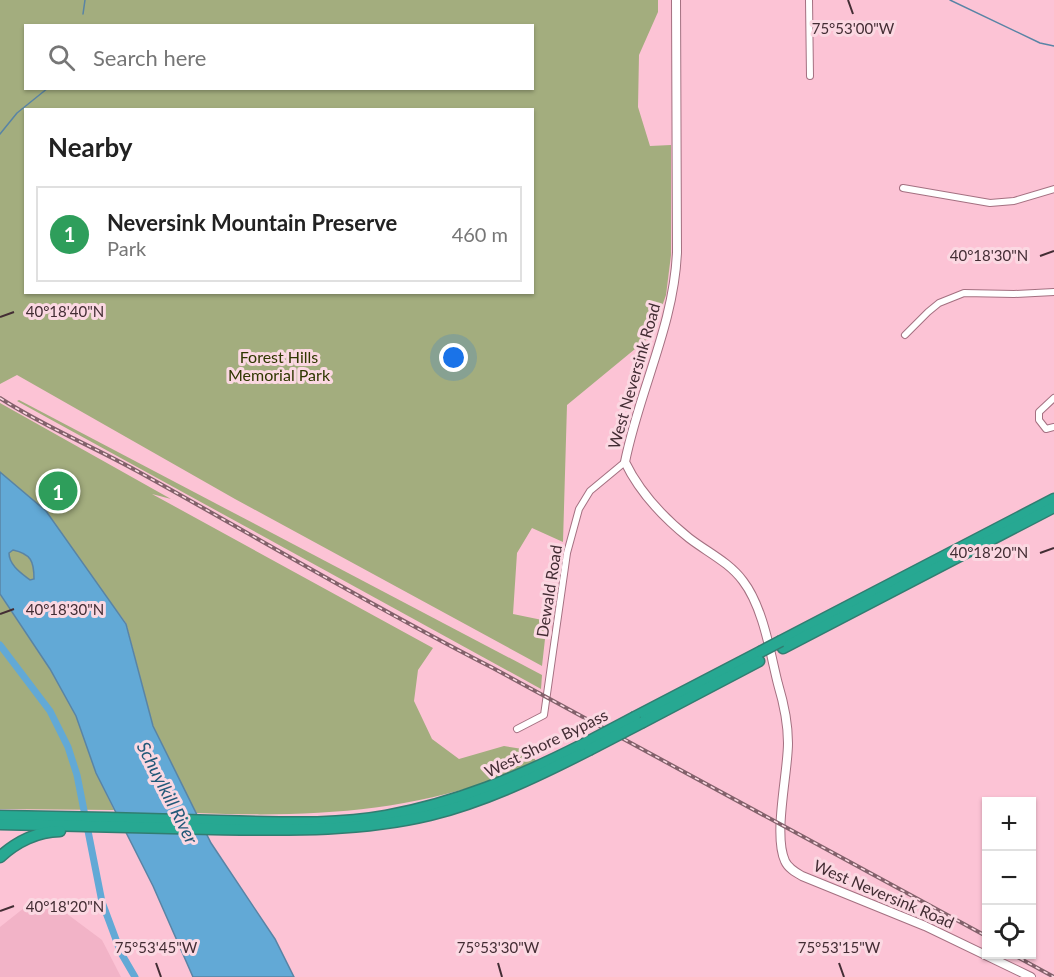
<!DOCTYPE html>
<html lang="en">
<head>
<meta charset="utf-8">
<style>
	:root { --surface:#fff; --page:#f2f2f2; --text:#222; --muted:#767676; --line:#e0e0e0; --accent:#0f766e }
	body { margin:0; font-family:Lato,sans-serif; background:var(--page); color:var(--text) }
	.controls { position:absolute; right:18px; bottom:18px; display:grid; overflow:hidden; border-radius:0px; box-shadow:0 2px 4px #0004 }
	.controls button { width:54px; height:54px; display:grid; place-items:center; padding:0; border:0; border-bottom:2px solid var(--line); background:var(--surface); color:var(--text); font:30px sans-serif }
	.you { position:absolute; left:454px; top:358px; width:21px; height:21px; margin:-15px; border:4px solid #fff; border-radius:50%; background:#1a73e8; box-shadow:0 0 0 9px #1a73e833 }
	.badge { display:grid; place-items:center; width:39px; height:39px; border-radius:50%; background:var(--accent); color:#fff; font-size:20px; font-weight:700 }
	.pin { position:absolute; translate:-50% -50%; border:3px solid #fff; box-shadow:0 2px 6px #0006 }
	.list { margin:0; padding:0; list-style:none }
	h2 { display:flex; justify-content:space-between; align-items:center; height:78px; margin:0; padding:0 24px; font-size:26px }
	h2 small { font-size:20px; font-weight:400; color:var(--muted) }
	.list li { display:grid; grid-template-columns:39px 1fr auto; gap:18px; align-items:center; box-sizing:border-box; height:96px; margin:0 12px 12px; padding:0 12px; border:2px solid var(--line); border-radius:0px }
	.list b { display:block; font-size:22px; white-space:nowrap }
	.list p { margin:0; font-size:20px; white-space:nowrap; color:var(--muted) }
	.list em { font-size:20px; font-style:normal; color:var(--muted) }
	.icon { flex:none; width:33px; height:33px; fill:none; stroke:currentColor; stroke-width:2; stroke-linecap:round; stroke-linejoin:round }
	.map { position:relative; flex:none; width:1054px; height:977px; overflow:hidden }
	.search { position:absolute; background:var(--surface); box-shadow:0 2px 4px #0004; left:24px; top:24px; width:510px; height:66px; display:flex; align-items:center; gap:15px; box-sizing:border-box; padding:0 21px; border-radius:0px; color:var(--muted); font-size:22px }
	.panel { position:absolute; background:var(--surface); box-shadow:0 2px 4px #0004; left:24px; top:108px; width:510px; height:186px; border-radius:0px }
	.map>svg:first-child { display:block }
	.built { fill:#f2b3c7 }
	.green { fill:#a3ad7e; fill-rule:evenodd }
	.water { fill:#62a9d6; stroke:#5984a5; stroke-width:1.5; fill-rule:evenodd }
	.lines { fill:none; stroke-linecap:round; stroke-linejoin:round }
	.stream { stroke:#5984a5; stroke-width:1.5 }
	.canal { stroke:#62a9d6; stroke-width:7 }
	.street-casing { stroke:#a47081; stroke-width:8 }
	.secondary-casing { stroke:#a47081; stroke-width:10 }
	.highway-casing { stroke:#317d71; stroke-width:13 }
	.street { stroke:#fff; stroke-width:6 }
	.secondary { stroke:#fff; stroke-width:8 }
	.highway { stroke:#27a892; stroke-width:10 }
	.rail-casing { stroke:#83616b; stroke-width:4 }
	.rail { stroke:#fbd8e2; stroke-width:1.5; stroke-dasharray:4.5; stroke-linecap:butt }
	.highway-bridge-casing { stroke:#317d71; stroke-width:13; stroke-linecap:butt }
	.highway-bridge { stroke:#27a892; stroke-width:10 }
	.ticks { fill:none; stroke:#432d34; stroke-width:2 }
	.labels { text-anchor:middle; stroke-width:6; stroke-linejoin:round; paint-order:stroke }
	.park-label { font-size:16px; fill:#2f3700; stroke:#fbd8e2 }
	.street-label { font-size:16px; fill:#432d34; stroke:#fbd8e2 }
	.water-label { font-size:18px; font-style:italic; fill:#225878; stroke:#fbd8e2 }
	.ticks-label { font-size:15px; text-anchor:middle; fill:#432d34; stroke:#fbd8e2; stroke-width:6; stroke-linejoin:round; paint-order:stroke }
</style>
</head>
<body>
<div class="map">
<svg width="1054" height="977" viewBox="0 0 1054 977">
	<rect width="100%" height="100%" fill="#fcc3d5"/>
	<path class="built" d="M51 902 102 940 121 977H0V927L24 908Z"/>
	<g class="green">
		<path d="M0 0H658V12L639 55 638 107 650 146 671 145V255L666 295 652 335 567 405 563 542 532 528 517 553 513 614 547 621 542 666 235 499 17 375 0 384ZM26 26H532V88H26ZM26 110H532V292H26Z"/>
		<path d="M19 400 542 675 541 689 17 401Z"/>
		<path d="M0 403 171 499 152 494 433 648 418 670 414 701 432 739 459 759 504 746 529 750 536 761C521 767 506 775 490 781 392 814 299 817 196 813L153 726 126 623 100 588 0 503Z"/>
		<path d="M13 550C31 554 34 562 34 579L30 580C21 573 9 565 9 553Z"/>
		<path d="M0 594 50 669 76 716 96 773 114 810 0 809Z"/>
	</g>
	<path class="water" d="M0 472 46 511 126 624 153 726 211 843 275 939 294 977H193L153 886 96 773 76 716 50 669 0 594ZM13 550C31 554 34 561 34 579L30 580C21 573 9 565 9 553Z"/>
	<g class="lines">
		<g class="stream">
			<path d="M950 0 1040 43 1054 46"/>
			<path d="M83 14 85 0"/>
			<path d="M0 134 17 113 48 88"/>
		</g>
		<path class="canal" d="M0 645 50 711 68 747 77 775 102 902 121 953 135 977"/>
		<defs>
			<g id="street">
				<path d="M809 0 810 76"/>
				<path d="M903 188 990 203 1014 201 1054 189"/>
				<path d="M905 335 928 312 939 303 964 293 1014 294 1054 292"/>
				<path d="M1054 398 1039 412V420L1046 429 1054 427"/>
				<path d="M517 729 544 715 567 553 579 509 590 491 625 462"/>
			</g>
			<path id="secondary" d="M676 0 677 252C674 325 639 391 625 462 639 491 664 518 689 538 707 552 729 562 743 581 763 607 770 652 778 684 784 704 788 722 788 743 788 773 773 835 785 861 788 868 795 872 802 876L925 926 1031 977"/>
			<g id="highway">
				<path d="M781 641 1054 499"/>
				<path d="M783 648 1054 507"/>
				<path d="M635 717 760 652"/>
				<path d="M643 722 759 661"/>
				<path d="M0 816C73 817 145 819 218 821 274 822 331 826 386 816 456 803 519 777 582 745"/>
				<path d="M0 824C71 825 142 827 213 829 286 830 359 832 430 815 486 801 538 776 589 750"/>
				<path d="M0 857C16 842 38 831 60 831"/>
			</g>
		</defs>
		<use href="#street" class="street-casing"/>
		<use href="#secondary" class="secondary-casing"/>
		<use href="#highway" class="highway-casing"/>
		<use href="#street" class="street"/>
		<use href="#secondary" class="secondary"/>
		<use href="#highway" class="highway"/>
		<defs>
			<g id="rail">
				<path d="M0 398C43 426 92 446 137 471 255 536 371 606 491 667L986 936"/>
				<path d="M1012 954 1054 977"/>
			</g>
		</defs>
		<use href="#rail" class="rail-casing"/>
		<use href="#rail" class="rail"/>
		<defs>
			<g id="highway-bridge">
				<path d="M760 652 781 641"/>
				<path d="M582 745 635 717"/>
				<path d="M589 750 643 722"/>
			</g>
		</defs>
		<use href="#highway-bridge" class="highway-bridge-casing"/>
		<use href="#highway-bridge" class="highway-bridge"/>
	</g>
	<path class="ticks" d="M848 0 853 14M1040 256 1054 251M0 317 14 312M1040 553 1054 548M0 614 14 609M0 911 14 906M156 963 161 977M498 963 502 977M839 963 844 977"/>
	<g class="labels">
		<g class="park-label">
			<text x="279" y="363">Forest Hills<tspan x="279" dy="18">Memorial Park</tspan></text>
		</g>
		<g class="street-label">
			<text transform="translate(634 376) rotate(-74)" y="6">West Neversink Road</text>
			<text transform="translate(549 591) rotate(-81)" y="6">Dewald Road</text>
			<text transform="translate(546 743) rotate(-26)" y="6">West Shore Bypass</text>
			<text transform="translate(884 894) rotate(23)" y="6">West Neversink Road</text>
		</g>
		<g class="water-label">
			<text transform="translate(167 793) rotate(63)" y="6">Schuylkill River</text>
		</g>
	</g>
	<g class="ticks-label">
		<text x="853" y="34">75°53'00"W</text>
		<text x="989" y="261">40°18'30"N</text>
		<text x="65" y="317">40°18'40"N</text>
		<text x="989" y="558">40°18'20"N</text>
		<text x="65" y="615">40°18'30"N</text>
		<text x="65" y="912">40°18'20"N</text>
		<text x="156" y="953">75°53'45"W</text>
		<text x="498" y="953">75°53'30"W</text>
		<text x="839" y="953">75°53'15"W</text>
	</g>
</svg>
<div class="controls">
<button>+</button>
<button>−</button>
<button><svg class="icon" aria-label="locate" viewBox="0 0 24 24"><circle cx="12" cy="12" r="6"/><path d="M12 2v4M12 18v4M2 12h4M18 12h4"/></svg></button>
</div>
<div class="you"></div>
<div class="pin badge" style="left:58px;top:491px;background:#2e9e5b">1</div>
<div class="search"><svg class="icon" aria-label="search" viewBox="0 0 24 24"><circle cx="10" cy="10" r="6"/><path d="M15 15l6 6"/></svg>Search here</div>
<section class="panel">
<h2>Nearby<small></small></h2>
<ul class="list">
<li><span class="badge" style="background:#2e9e5b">1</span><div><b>Neversink Mountain Preserve</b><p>Park</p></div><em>460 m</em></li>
</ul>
</section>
</div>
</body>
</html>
